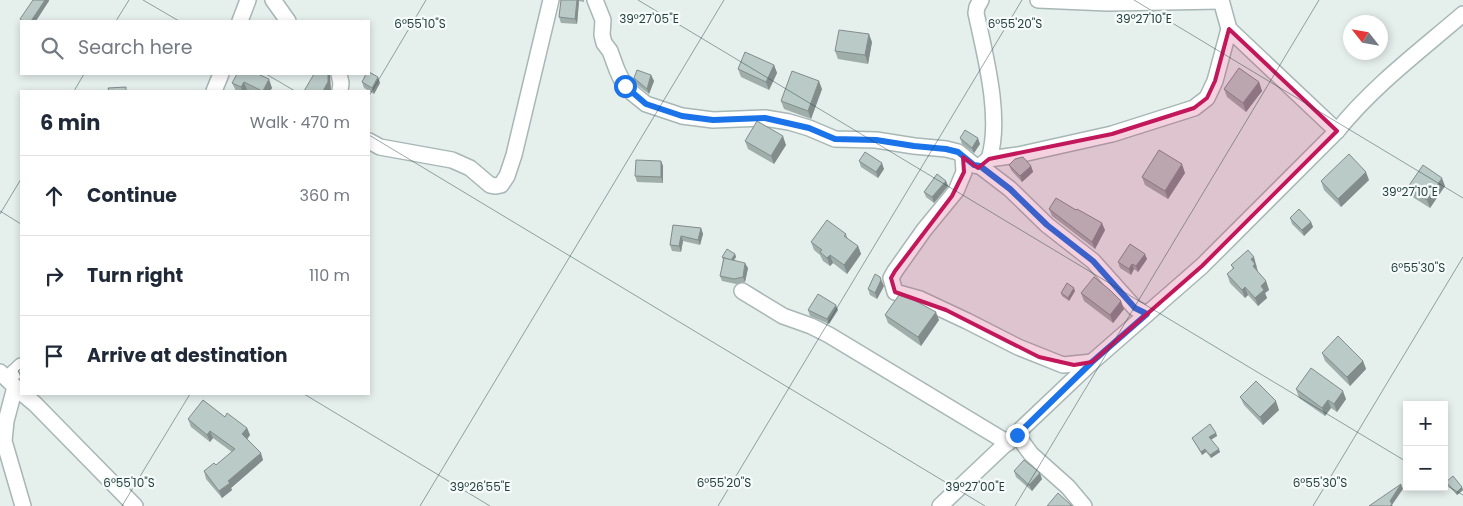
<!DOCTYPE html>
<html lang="en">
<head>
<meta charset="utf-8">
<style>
	:root { --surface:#fff; --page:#f6f6f7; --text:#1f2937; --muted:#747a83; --line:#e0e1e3 }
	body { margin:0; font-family:Poppins,sans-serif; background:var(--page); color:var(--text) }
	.controls { position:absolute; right:15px; bottom:15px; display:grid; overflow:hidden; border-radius:0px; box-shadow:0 2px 8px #0003 }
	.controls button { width:45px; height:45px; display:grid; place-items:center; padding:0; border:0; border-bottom:1px solid var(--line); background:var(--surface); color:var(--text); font:25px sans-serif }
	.compass { position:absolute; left:1343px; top:15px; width:45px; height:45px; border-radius:50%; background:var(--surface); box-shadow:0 2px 8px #0003; rotate:301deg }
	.stop { position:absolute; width:15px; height:15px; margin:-11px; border:4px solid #1a73e8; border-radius:50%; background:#fff }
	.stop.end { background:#1a73e8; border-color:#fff; box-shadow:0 1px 5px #0008 }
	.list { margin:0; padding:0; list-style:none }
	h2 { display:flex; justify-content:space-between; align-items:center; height:65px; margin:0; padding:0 20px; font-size:21px }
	h2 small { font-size:16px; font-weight:400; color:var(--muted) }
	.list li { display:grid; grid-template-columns:32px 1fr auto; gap:15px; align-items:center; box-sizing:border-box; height:80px; padding:0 20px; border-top:1px solid var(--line) }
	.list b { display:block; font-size:19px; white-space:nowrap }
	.list em { font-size:16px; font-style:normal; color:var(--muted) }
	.icon { flex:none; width:28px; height:28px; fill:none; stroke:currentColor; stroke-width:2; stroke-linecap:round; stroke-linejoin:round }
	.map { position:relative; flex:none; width:1463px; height:506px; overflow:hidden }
	.search { position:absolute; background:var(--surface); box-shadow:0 2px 8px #0003; left:20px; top:20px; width:350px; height:55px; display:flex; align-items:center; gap:12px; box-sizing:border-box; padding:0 18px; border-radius:0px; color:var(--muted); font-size:19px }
	.panel { position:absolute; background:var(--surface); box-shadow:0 2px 8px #0003; left:20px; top:90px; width:350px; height:305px; border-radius:0px }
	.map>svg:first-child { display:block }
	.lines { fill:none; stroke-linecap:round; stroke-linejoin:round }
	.minor-casing { stroke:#a7b7b5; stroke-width:18 }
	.minor { stroke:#fff; stroke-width:15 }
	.wall { fill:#a0aeaa }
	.shaded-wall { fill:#828d8b }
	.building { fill:#bacac6; stroke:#828d8b }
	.route { stroke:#1a73e8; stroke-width:6 }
	.marked { fill:#c2185b; fill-opacity:0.2; stroke:#c2185b; stroke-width:4; stroke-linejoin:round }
	.ticks { fill:none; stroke:#23413f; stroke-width:1; stroke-opacity:0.45 }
	.ticks-label { font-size:12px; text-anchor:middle; fill:#23413f; stroke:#f6fbf9; stroke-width:4.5; stroke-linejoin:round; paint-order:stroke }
</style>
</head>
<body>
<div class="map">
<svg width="1463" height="506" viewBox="0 0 1463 506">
	<rect width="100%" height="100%" fill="#e5efec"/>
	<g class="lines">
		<defs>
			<g id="minor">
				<path d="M273 0 288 21"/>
				<path d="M595 0 603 20 602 35 604 43 610 51 617 70 625 87 646 104 682 116 713 120 765 118 789 122 809 128 835 139 876 140 914 146 946 149 958 152 974 165 980 166 989 159 1018 155 1112 134 1194 108 1207 98 1215 81 1229 29"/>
				<path d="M981 0 977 7 976 13C985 55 1002 118 989 159"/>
				<path d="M1038 0 1108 3 1221 1"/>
				<path d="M1221 0 1229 29 1337 131"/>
				<path d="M240 21 248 0"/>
				<path d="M339 74 341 83 340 91"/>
				<path d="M214 91 221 74"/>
				<path d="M369 141 380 147 452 160 470 168 490 185 496 186 501 185 507 176 514 155 551 0"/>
				<path d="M963 157 964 172 956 191 924 230 895 271 891 278 895 292 920 299 967 321 1018 347 1063 365 1092 362"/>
				<path d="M980 166 1010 189 1047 225 1093 261 1135 308 1147 314"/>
				<path d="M742 291 783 316 811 326 829 335 1008 443"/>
				<path d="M0 372 21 393"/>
				<path d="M7 379 21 366"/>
				<path d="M15 387 6 421 4 441 23 506"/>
				<path d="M23 394 35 404 135 506"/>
				<path d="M1017 435 1031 454 1068 487 1084 506"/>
				<path d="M940 506 1092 362 1202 266 1337 131C1373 86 1420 51 1463 14"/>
			</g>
		</defs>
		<use href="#minor" class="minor-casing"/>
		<use href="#minor" class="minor"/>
	</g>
	<g class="wall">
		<path d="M561 0H584V2L579 1 577 24 561 23 559 17Z"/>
		<path d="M872 42 868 64 838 59 835 51Z"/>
		<path d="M774 65 777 73 769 90 741 77 738 69Z"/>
		<path d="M262 74V76L272 88 270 91H249L247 90 246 91H236L232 83Z"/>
		<path d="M651 75 654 81 649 94 636 84 634 78Z"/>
		<path d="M378 77 380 83 374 94 364 88 362 82Z"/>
		<path d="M1259 82 1262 91 1246 112 1227 97 1224 89Z"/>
		<path d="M822 89 811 119 784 109 781 101Z"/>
		<path d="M960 138 980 144 974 153 962 144Z"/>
		<path d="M745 141 786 145 774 164 748 149Z"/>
		<path d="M661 161 663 166V183L637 182 635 176Z"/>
		<path d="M859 161 884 169 878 178 861 167Z"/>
		<path d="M1009 165 1031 166 1033 172 1022 182 1011 170Z"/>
		<path d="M1185 173 1168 199 1145 185 1142 177Z"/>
		<path d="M1369 180 1341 207 1324 190 1321 181Z"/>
		<path d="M946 181 948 186 934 203 926 197 924 192Z"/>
		<path d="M1445 186 1430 208 1411 196 1408 187Z"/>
		<path d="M1049 209 1105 230 1095 249 1052 216Z"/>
		<path d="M1290 218 1311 222 1313 227 1304 236 1292 224Z"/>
		<path d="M673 225 701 228 703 234 700 245 683 241 681 252 672 251 670 245Z"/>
		<path d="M846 234 848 239 858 246 861 254 847 274 833 263 830 266 823 261 820 255 814 250 811 242Z"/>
		<path d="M735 254 736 257 734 260 748 268 745 282 736 284 722 281 720 276 723 260 722 257Z"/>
		<path d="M1147 259 1138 272 1134 269 1131 275 1120 268 1118 262Z"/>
		<path d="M1231 265H1257L1256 266 1258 272 1266 281 1269 290 1265 293 1267 298 1258 306 1248 295 1245 298 1230 283 1227 274 1233 269Z"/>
		<path d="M884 286 877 299 870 295 868 289Z"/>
		<path d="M1075 291 1069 301 1062 296 1061 293Z"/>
		<path d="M1081 293 1124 309 1113 323 1084 301Z"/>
		<path d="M808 310H838L829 324 810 316Z"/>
		<path d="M885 315 939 320 921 346 888 323Z"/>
		<path d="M1322 353 1363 361 1366 369 1350 386 1325 361Z"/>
		<path d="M21 368V380L18 371Z"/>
		<path d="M1296 389 1346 399 1337 412 1331 408 1325 416 1299 398Z"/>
		<path d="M1240 397 1279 410 1263 425 1244 405Z"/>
		<path d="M225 417 247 428 250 435 247 439 263 460 231 488 232 490 222 498 206 479 204 471 216 465 232 452 213 438 210 442 191 427 188 419Z"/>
		<path d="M1216 433 1217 436 1211 440 1220 452 1211 458 1206 452 1202 455 1192 438Z"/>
		<path d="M1014 471 1042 479 1032 491 1016 477Z"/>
		<path d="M1446 482 1462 487 1463 490 1457 495 1447 484Z"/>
	</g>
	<g class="shaded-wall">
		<path d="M45 0H49V1L36 21H31Z"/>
		<path d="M577 0H579V1L577 24 575 19Z"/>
		<path d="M869 34 872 42 868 64 865 55Z"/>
		<path d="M774 65 777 73 769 90 766 82Z"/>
		<path d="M328 74H330L331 90 330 91H323Z"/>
		<path d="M651 75 654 81 649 94 647 89Z"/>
		<path d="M378 77 380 83 374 94 372 88Z"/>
		<path d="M269 79 272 88 270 91H263Z"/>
		<path d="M819 81 822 89 811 119 808 111Z"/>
		<path d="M244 82 247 90 246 91H242L241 87Z"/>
		<path d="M1259 82 1262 91 1246 112 1243 103Z"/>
		<path d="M783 136 786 145 774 164 771 156Z"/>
		<path d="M978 138 980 144 974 153 972 148Z"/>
		<path d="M661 161 663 166V183L661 177Z"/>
		<path d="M882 163 884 169 878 178 876 172Z"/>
		<path d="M1182 164 1185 173 1168 199 1165 191Z"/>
		<path d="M1031 166 1033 172 1022 182 1020 176Z"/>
		<path d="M1366 172 1369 180 1341 207 1338 199Z"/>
		<path d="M1442 178 1445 186 1430 208 1427 200Z"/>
		<path d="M946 181 948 186 934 203 932 197Z"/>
		<path d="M1311 222 1313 227 1304 236 1302 230Z"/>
		<path d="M1102 223 1105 230 1095 249 1092 242Z"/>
		<path d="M701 228 703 234 700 245 698 240Z"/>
		<path d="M681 236 683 241 681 252 679 246Z"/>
		<path d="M858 246 861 254 847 274 844 265Z"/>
		<path d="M735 254 736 257 731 265 730 262Z"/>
		<path d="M1145 254 1147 259 1138 272 1136 266Z"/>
		<path d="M830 255 833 263 830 266 827 258Z"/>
		<path d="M1254 257 1258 272 1256 275 1253 266 1251 259Z"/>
		<path d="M745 263 748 268 745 282 743 277Z"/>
		<path d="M1132 264 1134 269 1131 275 1129 269Z"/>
		<path d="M880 277 884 286 877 299 875 293Z"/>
		<path d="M1266 281 1269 290 1265 293 1267 298 1258 306 1255 298 1261 286Z"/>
		<path d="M1245 287 1248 295 1245 298 1242 290Z"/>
		<path d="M1074 288 1075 291 1069 301 1068 298Z"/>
		<path d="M1121 301 1124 309 1113 323 1110 315Z"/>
		<path d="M836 305 838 310 829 324 827 319Z"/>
		<path d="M936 312 939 320 921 346 918 337Z"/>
		<path d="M1363 361 1366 369 1350 386 1347 377Z"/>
		<path d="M1343 391 1346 399 1337 412 1334 404Z"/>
		<path d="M1328 400 1331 408 1325 416 1322 408Z"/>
		<path d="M1276 401 1279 410 1263 425 1260 417Z"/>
		<path d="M247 428 250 435 245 442 242 434Z"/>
		<path d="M210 431 213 438 210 442 207 435Z"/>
		<path d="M1216 433 1217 436 1210 440 1209 437Z"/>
		<path d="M1205 449 1206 452 1202 455 1201 452Z"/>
		<path d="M1219 449 1220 452 1211 458 1210 455Z"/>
		<path d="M261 453 263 460 231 488 232 490 222 498 219 491 228 481Z"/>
		<path d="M1040 473 1042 479 1032 491 1029 485Z"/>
		<path d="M1401 484 1403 489 1392 505 1393 506H1390V501Z"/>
		<path d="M1462 487 1463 490 1457 495 1456 493Z"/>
	</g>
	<g class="building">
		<path d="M33 0H45L31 21H23L20 19Z"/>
		<path d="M561 0H577L575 19 559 17Z"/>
		<path d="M839 30 869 34 865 55 835 51Z"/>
		<path d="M745 52 774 65 766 82 738 69Z"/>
		<path d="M1239 68 1259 82 1243 103 1224 89Z"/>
		<path d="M637 70 651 75 647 89 634 78Z"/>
		<path d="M792 71 819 81 808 111 781 101Z"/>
		<path d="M369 72 378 77 372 88 362 82 366 74H369Z"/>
		<path d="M237 74H258L269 79 263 91H262L244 82 241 87 232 83Z"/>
		<path d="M314 74H328V82L323 91H304Z"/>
		<path d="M126 87V91H109L108 88Z"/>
		<path d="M757 121 783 136 771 156 745 141Z"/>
		<path d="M965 130 978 138 972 148 960 138Z"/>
		<path d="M1159 150 1182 164 1165 191 1142 177Z"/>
		<path d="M865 152 882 163 876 172 859 161Z"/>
		<path d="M1349 154 1366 172 1338 199 1321 181Z"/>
		<path d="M1023 157 1031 166 1020 176 1009 165 1015 159Z"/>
		<path d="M636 160 661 161V177L635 176Z"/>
		<path d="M1423 165 1442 178 1427 200 1408 187Z"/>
		<path d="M937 174 946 181 932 197 924 192Z"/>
		<path d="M1056 198 1076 210 1077 209 1102 223 1092 242 1049 209Z"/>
		<path d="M1299 209 1311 222 1302 230 1290 218Z"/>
		<path d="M827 220 846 234 844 236 858 246 844 265 830 255 827 258 820 252 822 250 811 242Z"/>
		<path d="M673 225 701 228 698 240 681 236 679 246 670 245Z"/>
		<path d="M1130 244 1145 254 1136 266 1132 264 1129 269 1118 262Z"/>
		<path d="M727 249 735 254 731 260 722 257Z"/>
		<path d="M1248 250 1254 257 1251 259 1255 264 1253 266 1266 281 1261 286 1264 290 1255 298 1245 287 1242 290 1227 274 1234 268 1231 265Z"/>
		<path d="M724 258 745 263 743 277 734 279 720 276Z"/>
		<path d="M875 274 880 277 881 280 875 293 868 289Z"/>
		<path d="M1094 277 1110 290 1121 301 1110 315 1081 293Z"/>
		<path d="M1067 283 1074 288 1068 298 1061 293Z"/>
		<path d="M818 294 836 305 827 319 808 310Z"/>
		<path d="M899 295 914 300 936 312 918 337 885 315Z"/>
		<path d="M1338 336 1363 361 1347 377 1322 353Z"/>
		<path d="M21 368V375L18 371Z"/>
		<path d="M1311 368 1343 391 1334 404 1328 400 1322 408 1296 389Z"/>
		<path d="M1256 381 1276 401 1260 417 1240 397Z"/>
		<path d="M203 400 225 417 227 413 247 428 242 434 261 453 228 481 230 483 219 491 204 471 214 463 216 465 235 449 210 431 207 435 188 419Z"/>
		<path d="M1210 424 1216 433 1209 437 1219 449 1210 455 1205 449 1201 452 1192 438Z"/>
		<path d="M1024 460 1040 473 1029 485 1014 471Z"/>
		<path d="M1453 476 1462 487 1456 493 1446 482Z"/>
		<path d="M1401 484 1390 501 1392 504 1390 506H1369Z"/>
		<path d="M1058 493 1072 506H1047Z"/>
	</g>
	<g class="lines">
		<path class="route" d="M625 86 646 104 682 116 713 120 765 118 809 128 835 139 876 140 914 146 946 149 958 152 974 165 980 166 1010 189 1047 225 1093 261 1135 308 1147 314 1092 362 1017 435"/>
	</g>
	<path class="marked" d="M1229 29 1337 131 1202 266 1092 362 1074 365 1039 357 946 310 895 292 891 278 895 271 952 196 964 172 963 157 978 168 989 159 1112 134 1194 108 1207 98 1215 81Z"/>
	<path class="ticks" d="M143 0 179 21M638 0 1407 462M1134 0 1463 198M116 21 129 0M266 74 295 91M74 91 84 74M369 96 426 0M369 135 985 506M0 211 21 224M0 214 21 179M304 394 490 506M1444 484 1463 495M122 506 190 394M420 506 724 0M718 506 1022 0M1015 506 1319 0M1313 506 1463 257"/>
	<g class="ticks-label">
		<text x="649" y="23">39°27'05"E</text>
		<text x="1144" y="23">39°27'10"E</text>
		<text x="420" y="28">6°55'10"S</text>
		<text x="1015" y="28">6°55'20"S</text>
		<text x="1410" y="196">39°27'10"E</text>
		<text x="1418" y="272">6°55'30"S</text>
		<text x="129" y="487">6°55'10"S</text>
		<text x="724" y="487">6°55'20"S</text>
		<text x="1320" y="487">6°55'30"S</text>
		<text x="480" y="491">39°26'55"E</text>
		<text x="975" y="491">39°27'00"E</text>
	</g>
</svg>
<div class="controls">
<button>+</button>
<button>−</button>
</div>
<svg class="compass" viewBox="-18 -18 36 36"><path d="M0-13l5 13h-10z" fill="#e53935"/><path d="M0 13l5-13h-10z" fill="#747a83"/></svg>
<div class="stop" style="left:625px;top:86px"></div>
<div class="stop end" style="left:1017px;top:435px"></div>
<div class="search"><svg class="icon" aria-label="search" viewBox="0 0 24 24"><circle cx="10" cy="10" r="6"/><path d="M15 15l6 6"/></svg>Search here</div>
<section class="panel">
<h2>6 min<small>Walk · 470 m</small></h2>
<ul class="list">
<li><svg class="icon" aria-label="ahead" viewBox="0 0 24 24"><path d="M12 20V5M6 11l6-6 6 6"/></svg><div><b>Continue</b></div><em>360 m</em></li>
<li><svg class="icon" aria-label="right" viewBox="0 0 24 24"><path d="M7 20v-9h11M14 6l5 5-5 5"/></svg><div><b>Turn right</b></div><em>110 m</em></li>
<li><svg class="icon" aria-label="arrive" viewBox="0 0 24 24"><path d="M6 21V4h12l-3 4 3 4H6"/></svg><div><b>Arrive at destination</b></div></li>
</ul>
</section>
</div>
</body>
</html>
